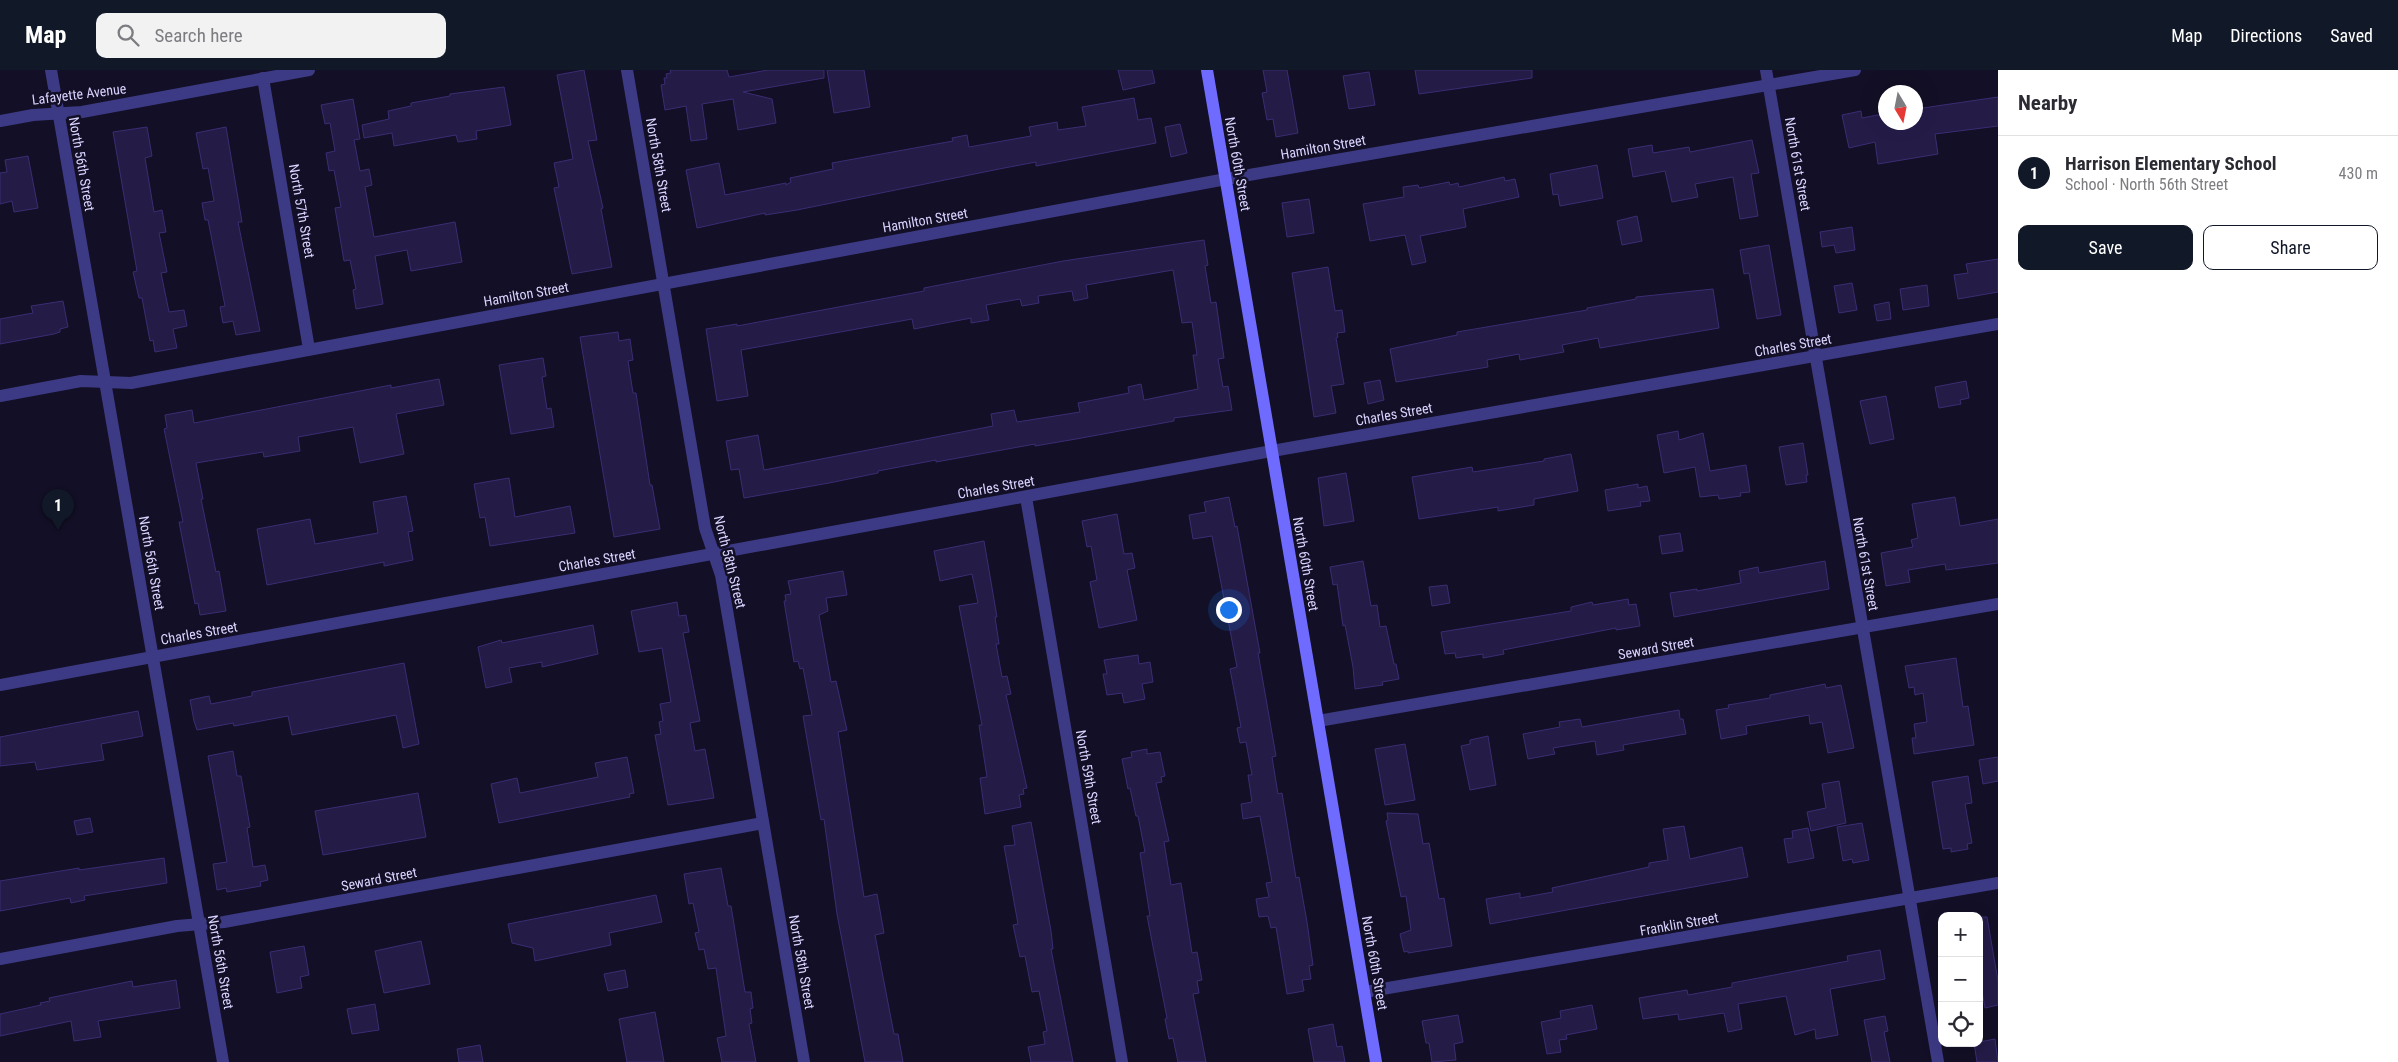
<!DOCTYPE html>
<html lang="en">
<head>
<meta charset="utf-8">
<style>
	:root { --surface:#fff; --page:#f2f2f3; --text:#2b2b33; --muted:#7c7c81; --line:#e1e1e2; --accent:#111827 }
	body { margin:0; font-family:"Roboto Condensed",sans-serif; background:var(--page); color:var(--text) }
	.controls { position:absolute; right:15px; bottom:15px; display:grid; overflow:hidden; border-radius:10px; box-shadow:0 5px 20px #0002 }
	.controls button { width:45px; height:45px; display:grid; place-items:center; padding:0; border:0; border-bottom:1px solid var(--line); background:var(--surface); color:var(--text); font:25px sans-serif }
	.compass { position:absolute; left:1878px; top:15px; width:45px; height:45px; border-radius:50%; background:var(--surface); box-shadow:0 5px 20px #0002; rotate:170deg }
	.you { position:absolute; left:1228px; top:539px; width:18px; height:18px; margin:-12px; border:4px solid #fff; border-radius:50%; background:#1a73e8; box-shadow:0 0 0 8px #1a73e833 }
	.badge { display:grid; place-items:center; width:32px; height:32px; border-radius:50%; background:var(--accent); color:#fff; font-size:16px; font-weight:700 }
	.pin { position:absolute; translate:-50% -41px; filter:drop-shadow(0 1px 2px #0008) }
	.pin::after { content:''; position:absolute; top:26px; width:18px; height:15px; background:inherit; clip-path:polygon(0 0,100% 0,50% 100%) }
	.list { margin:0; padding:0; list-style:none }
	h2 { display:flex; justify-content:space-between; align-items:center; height:65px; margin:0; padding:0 20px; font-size:21px }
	h2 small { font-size:16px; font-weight:400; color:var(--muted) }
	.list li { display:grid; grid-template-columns:32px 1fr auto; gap:15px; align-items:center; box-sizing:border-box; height:75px; padding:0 20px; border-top:1px solid var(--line) }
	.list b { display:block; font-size:19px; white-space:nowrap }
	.list p { margin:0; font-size:16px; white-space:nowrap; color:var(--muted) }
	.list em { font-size:16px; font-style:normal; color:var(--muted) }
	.actions { display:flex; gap:10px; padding:15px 20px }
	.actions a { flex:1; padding:11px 0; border:1px solid var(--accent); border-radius:10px; text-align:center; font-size:18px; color:var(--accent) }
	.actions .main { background:var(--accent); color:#fff }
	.icon { flex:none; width:28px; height:28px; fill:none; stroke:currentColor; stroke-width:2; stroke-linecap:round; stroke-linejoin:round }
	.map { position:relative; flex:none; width:1998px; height:992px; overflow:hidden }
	header { display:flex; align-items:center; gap:30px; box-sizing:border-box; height:70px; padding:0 25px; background:var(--accent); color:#fff }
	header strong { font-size:24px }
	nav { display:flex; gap:28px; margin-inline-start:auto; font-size:18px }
	.search { width:350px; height:45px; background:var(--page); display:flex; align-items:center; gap:12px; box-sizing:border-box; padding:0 18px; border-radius:10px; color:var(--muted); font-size:19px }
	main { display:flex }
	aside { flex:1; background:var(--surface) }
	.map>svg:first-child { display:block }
	.building { fill:#241b47; stroke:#3b2d73 }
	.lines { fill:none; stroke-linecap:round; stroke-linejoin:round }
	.street { stroke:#3d3a85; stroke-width:12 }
	.secondary { stroke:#6f6bff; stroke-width:12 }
	.labels { text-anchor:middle; stroke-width:5; stroke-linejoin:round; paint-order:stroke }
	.street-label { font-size:14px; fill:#d9d4ff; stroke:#130f26 }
</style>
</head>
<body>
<header>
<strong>Map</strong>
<div class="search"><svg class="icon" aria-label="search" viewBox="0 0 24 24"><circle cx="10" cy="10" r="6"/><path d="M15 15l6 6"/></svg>Search here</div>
<nav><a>Map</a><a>Directions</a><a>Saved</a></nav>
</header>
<main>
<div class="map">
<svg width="1998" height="992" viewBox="0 0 1998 992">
	<rect width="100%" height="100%" fill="#130f26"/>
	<g class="building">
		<path d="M584 0 597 70 588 71 603 138 601 139 612 197 572 204 554 118 559 117 554 93 573 89 557 5Z"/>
		<path d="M670 0H727L729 7 768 0H824V8L743 22 772 29 776 53 738 60 733 29 702 34 707 69 691 71 686 36 665 40 661 15 665 14 664 8H667L666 4 671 3Z"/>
		<path d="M827 0H864L870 37 834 43Z"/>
		<path d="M1118 0H1152L1155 13 1123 20Z"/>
		<path d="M1263 0H1287L1298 63 1276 67 1273 49 1267 50 1262 23 1267 22Z"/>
		<path d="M1415 0H1532V8L1419 24Z"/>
		<path d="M1369 2 1375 35 1349 39 1343 6Z"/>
		<path d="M504 17 511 55 476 61 477 69 458 72 456 65 394 76 392 63 364 68 362 55 389 49 388 41 411 36V33L450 26V24Z"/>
		<path d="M1998 27V56L1935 64 1938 84 1878 94 1875 72 1849 78 1842 45 1861 41 1862 48 1883 44 1886 46V52H1916V39Z"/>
		<path d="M1134 28 1138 50 1151 48 1156 73 1036 96V92L999 99 797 140 765 145V143L697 158 686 100 719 93 725 125 786 113V115L791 112 790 108 833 99 832 93 953 71 952 68 967 65 969 77 1031 66 1029 57 1057 52 1058 60 1086 56 1082 37Z"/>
		<path d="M353 29 360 69 354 70 360 101 369 99 372 115 365 117 374 167 455 152 462 192 411 201 407 180 375 186 383 234 356 239 353 220 356 219 350 190 344 191 335 138 341 137 334 100 329 101 326 83 335 81 330 53 325 54 321 35Z"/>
		<path d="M1180 54 1187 83 1171 87 1165 57Z"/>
		<path d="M147 57 152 86 145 88 154 142 162 140 166 162 159 163 167 202 161 203 169 242 184 240 187 256 173 259 177 278 155 282 153 270 150 271 142 228H139L133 202 137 201 113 62Z"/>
		<path d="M226 57 242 152H238L260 261 236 265 233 251 223 253 220 237 225 236 208 150H205L202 133 214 131 208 98 203 99 196 63Z"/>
		<path d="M1752 70 1759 103 1751 104 1758 146 1740 149 1733 107 1695 114 1698 127 1672 132 1665 101 1633 107 1628 79 1652 75 1653 83 1689 77 1690 82Z"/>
		<path d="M28 86 38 138 14 142 12 131 0 134V103L7 102 5 90Z"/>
		<path d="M1597 95 1603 128 1560 136 1558 124 1553 125 1550 104Z"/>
		<path d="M1504 107 1505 111 1515 109 1519 127 1463 139 1466 157 1420 166 1426 192 1412 195 1405 165 1370 171 1363 134 1404 127 1403 117 1418 115 1419 118 1449 112 1450 115 1458 113 1459 117Z"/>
		<path d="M1309 129 1314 163 1287 167 1282 133Z"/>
		<path d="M1637 146 1642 171 1622 175 1617 151Z"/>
		<path d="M1852 157 1855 180 1836 183 1834 175 1822 177 1820 162Z"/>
		<path d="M1204 170 1208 195 1205 196 1211 233 1216 232 1224 288 1218 289 1223 317 1228 316 1232 340 1174 348V351L1076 369 1035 376V374L936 392V390L878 401V403L829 413 744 428 739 399 731 400 726 371 758 365 764 400 993 356 991 344 1014 340 1017 352 1080 342 1078 333 1129 323 1128 317 1141 314 1144 330 1198 319 1193 285H1197L1192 252 1182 253 1173 200 1086 215 1088 228 1074 231 1072 221 1038 226 1039 233 1022 236 1020 229 986 235 989 250 971 253V248L914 259 912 249 741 280 748 326 717 331 706 259 737 254V256L924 221V218L1063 191Z"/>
		<path d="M1769 175 1781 245 1757 249 1749 203 1744 204 1740 180Z"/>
		<path d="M1998 189V222L1958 229 1954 205 1968 203 1966 194Z"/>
		<path d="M1328 197 1335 241 1342 240 1345 262 1337 263 1338 267 1336 268 1344 314 1331 316 1336 343 1314 347 1292 203Z"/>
		<path d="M1852 213 1857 240 1839 243 1834 216Z"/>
		<path d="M1927 215 1929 236 1903 240 1900 219Z"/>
		<path d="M1713 219 1719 258 1600 278 1598 268 1562 275 1564 282 1520 290 1519 284 1487 290 1488 297 1396 312 1390 279 1457 265V262L1587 240V238L1636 229V227Z"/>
		<path d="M63 231 68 257 60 259V262L54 264 0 274V249L33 243 31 236Z"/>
		<path d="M1889 232 1891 249 1877 251 1874 235Z"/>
		<path d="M618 262 619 271 630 269 633 290 628 291 633 323H636L650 415H652L660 459 614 467 580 267Z"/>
		<path d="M543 288 546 306 542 307 547 339 551 338 554 357 511 364 499 295Z"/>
		<path d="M439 309 444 335 396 344 404 384 360 393 353 357 298 367 300 381 264 387 263 382 196 393 203 429H201L216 502 219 501 226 541 200 545 198 533 195 534 179 452H183L164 359 167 358 165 345 192 340 194 353 391 315V318Z"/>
		<path d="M1380 310 1384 330 1368 334 1364 313Z"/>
		<path d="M1966 311 1969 328 1960 330 1961 334 1939 338 1935 317Z"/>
		<path d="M1886 326 1894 369 1870 374 1860 331Z"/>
		<path d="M1678 361 1679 370 1703 363 1710 401 1746 395 1750 422 1740 423 1741 426 1719 429 1718 425 1700 427 1695 397 1664 403 1657 365Z"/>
		<path d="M1803 373 1808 405H1806L1807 412 1786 415 1779 377Z"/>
		<path d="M1571 384 1578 421 1534 429V435L1498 441V437L1419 449 1412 407 1472 397 1473 402 1544 391V389Z"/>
		<path d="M1346 403 1354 451 1324 456 1318 408Z"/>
		<path d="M509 408 515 447 570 436 575 463 490 476 485 447 480 448 474 414Z"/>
		<path d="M1638 414V418L1647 416 1650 431 1640 432 1641 436 1608 441 1605 420Z"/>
		<path d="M406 426 413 461 408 462 413 490 384 496V492L267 515 257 459 310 449 315 474 378 463 373 432Z"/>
		<path d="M1229 427 1235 457 1237 456 1260 583H1258L1276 686 1272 687 1278 724 1282 723 1296 808 1299 807 1307 852 1313 895 1309 896 1311 909 1302 910 1304 921 1287 924 1276 857 1271 858 1268 846 1259 847 1256 829 1269 827 1266 813 1272 812 1260 746 1243 749 1241 734 1252 732 1248 705H1252L1246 672 1240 673 1237 658 1241 657 1230 599 1237 597 1212 466 1193 469 1189 445 1206 442 1204 432Z"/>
		<path d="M1955 427 1960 456 1998 449V493L1946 500 1945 494 1908 500 1910 512 1886 516 1881 483 1913 477 1911 470 1918 468 1912 434Z"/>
		<path d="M1117 444 1124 484 1132 483 1135 498 1127 500 1137 550 1099 558 1090 512 1097 510 1091 476 1087 477 1082 451Z"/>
		<path d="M1680 463 1683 481 1662 484 1659 466Z"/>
		<path d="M984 471 997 547H995L999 574H996L1002 607 1007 606 1011 624 1006 625 1027 718 1023 719 1024 724 1019 725 1021 737 985 744 980 708 987 707 979 655H982L959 536 978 533 972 504 940 511 934 481Z"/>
		<path d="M1363 491 1371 536 1377 535 1380 557 1386 556 1394 594H1396L1399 609 1382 612 1383 615 1355 619 1353 597 1345 555 1343 556 1337 514 1333 515 1330 497Z"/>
		<path d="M1825 491 1829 519 1674 547 1670 523 1697 519V521L1741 513 1739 501 1758 497 1759 503Z"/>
		<path d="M843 501 847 525 826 528 828 541 819 545 831 612 836 611 847 660 838 662 864 827 877 824 884 863 875 865 894 964H898L903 992H865L837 844 824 749 821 750 803 646 812 645 803 598 800 599 798 591 794 592 784 531H786L785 525 791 524 788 511Z"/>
		<path d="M1447 515 1450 533 1432 536 1429 517Z"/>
		<path d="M1628 529 1629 535 1636 534 1640 556 1616 560V558L1503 580 1504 584 1483 588V584L1456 588 1455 583 1445 584 1441 562 1571 541V537L1592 532 1593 535Z"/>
		<path d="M677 532 679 546 686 545 689 562 683 563 700 651 690 653 695 681 705 679 714 728 668 735 655 665 661 664 659 652 663 651 660 634 671 632 662 578 639 582 631 541Z"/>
		<path d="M593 555 598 584 542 597V592L509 598 512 612 486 618 478 577 501 570 502 573Z"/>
		<path d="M1138 585 1139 594 1150 592 1153 612 1142 614 1145 629 1124 633 1122 623 1107 625 1103 604H1107L1104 590Z"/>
		<path d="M1956 588 1963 637 1968 636 1974 675 1914 684 1912 668H1916L1914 654 1927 652 1923 623 1915 625 1914 617 1909 618 1905 596Z"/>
		<path d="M404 593 419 674 403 678 396 645 292 665 288 646 234 656 233 653 197 660 194 651 190 630 209 626 211 634 252 626V622Z"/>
		<path d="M1825 614 1826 618 1841 615 1854 678 1828 683 1822 652 1810 654 1809 645 1746 656 1747 664 1721 669 1716 640 1729 638 1728 635 1770 628V625Z"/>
		<path d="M1679 640 1680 649H1683L1686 664 1623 675 1624 680 1597 685 1595 671 1553 678 1555 684 1528 689 1523 664 1560 657 1559 652 1580 649 1582 657Z"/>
		<path d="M138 641 143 666 101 674 104 690 37 700 35 692 0 696V667Z"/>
		<path d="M1488 666 1496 715 1470 720 1461 676 1470 674V670Z"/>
		<path d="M1405 674 1415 730 1385 735 1375 679Z"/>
		<path d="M1147 679V684L1160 682 1165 706 1161 707 1162 712 1156 713 1169 771 1164 772 1171 815 1181 813 1192 883 1197 882 1202 910 1197 911 1199 923 1193 924 1206 992H1178L1173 968 1169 969 1165 949 1167 948 1147 846H1150L1140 783 1145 782 1138 746H1136L1130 718 1128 719 1122 689 1132 687 1131 682Z"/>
		<path d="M233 681 237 706H241L250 757 247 758 253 797 265 795 268 810 260 812 261 816 227 822 226 818 217 820 213 794 227 792 208 686Z"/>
		<path d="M627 687 634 723 629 724 630 727 499 753 491 714 517 708 520 723 598 707 595 693Z"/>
		<path d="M1998 687V711L1983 714 1979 690Z"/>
		<path d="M1968 706 1972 733 1965 734 1972 773 1967 774 1968 779 1951 782V778L1943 779 1932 712Z"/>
		<path d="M1839 711 1846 753 1811 761 1807 742 1826 738 1822 714Z"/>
		<path d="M418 723 426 767 323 785 315 741Z"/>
		<path d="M1387 743 1418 744 1423 774 1429 773 1439 829 1444 828 1452 876 1408 883V881L1404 882 1400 864 1411 860 1406 826 1401 827 1386 751 1388 750Z"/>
		<path d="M90 748 93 762 77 765 74 751Z"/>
		<path d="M1031 752 1051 861 1053 879H1051L1073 992H1031L1028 977 1045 974 1043 962 1047 961 1039 921 1032 922 1025 886 1020 887 1013 855 1018 854 1004 776 1015 775 1012 756Z"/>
		<path d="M1862 753 1869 790 1853 793 1852 789 1843 791 1837 757Z"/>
		<path d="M1684 756 1690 789 1742 777 1748 807 1490 854 1486 829 1520 823V828L1553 822 1552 818 1649 797V793L1668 790 1663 759Z"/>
		<path d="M1808 758 1814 788 1788 793 1784 769 1793 768 1792 761Z"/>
		<path d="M164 788 167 813 84 826 85 830 71 833 70 828 0 841V811L79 798V800Z"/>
		<path d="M721 798 728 836H731L745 922H751L753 938 750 939 752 953 749 954 756 992H722L717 968 726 966 716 898 708 899 704 879 699 880 695 863 699 862 693 833 689 834 684 804Z"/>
		<path d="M656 825 662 852 609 863 611 875 535 891 533 878 512 873 508 854Z"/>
		<path d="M1979 847H1987L1998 911V935L1985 938 1979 905Z"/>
		<path d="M421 871 430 914 384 923 375 881Z"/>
		<path d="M304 876 309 905 300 907 302 918 277 923 270 882Z"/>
		<path d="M1880 880 1885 909 1830 919 1838 965 1816 969 1815 959 1795 965 1786 926 1738 934 1742 959 1728 962 1724 943 1679 950 1678 944 1643 949 1639 928 1687 920 1688 925 1732 917V913L1848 891 1847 886Z"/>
		<path d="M625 900 628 917 608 921 604 904Z"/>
		<path d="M176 910 180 938 98 951 101 967 74 971 71 951 0 966V944L41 935 40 933 50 931 49 928 132 911 133 917Z"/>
		<path d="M375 934 379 960 352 964 347 939Z"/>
		<path d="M1592 935 1597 959 1566 965 1567 969 1559 970 1561 982 1547 984 1541 952 1561 948 1560 941Z"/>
		<path d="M655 942 664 992H627L619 949Z"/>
		<path d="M1458 945 1463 972 1454 974 1456 990 1432 992 1429 973H1426L1422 951Z"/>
		<path d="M1885 946 1888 961 1884 962 1890 992H1872L1864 950Z"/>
		<path d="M1333 954 1337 977 1342 976 1345 992H1314L1308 959Z"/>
		<path d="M1995 969 1998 992H1977L1974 973Z"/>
		<path d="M480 975 483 992H459L457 979Z"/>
	</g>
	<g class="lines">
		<g class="street">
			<path d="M51 0 223 992"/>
			<path d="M627 0 705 458 721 505 804 992"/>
			<path d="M1766 0 1938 992"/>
			<path d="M263 8 309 279"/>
			<path d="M0 51 33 45 82 42 309 0"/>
			<path d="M0 326 81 311 131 313 1226 109 1855 0"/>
			<path d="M1026 427 1122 992"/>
			<path d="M0 615 1272 381 1998 254"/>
			<path d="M1318 651 1998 534"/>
			<path d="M0 889 177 856 224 852 763 753"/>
			<path d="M1365 922 1998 813"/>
		</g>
		<path class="secondary" d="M1207 0 1376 992"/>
	</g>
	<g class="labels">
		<g class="street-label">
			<text transform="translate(79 24) rotate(-7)" y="5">Lafayette Avenue</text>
			<text transform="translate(1323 77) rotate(-10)" y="5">Hamilton Street</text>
			<text transform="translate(82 94) rotate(80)" y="5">North 56th Street</text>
			<text transform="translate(1238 94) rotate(80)" y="5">North 60th Street</text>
			<text transform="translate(1798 94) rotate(80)" y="5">North 61st Street</text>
			<text transform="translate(659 95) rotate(80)" y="5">North 58th Street</text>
			<text transform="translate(302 141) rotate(80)" y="5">North 57th Street</text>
			<text transform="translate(925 150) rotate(-10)" y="5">Hamilton Street</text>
			<text transform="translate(526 224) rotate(-10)" y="5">Hamilton Street</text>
			<text transform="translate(1793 275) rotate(-10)" y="5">Charles Street</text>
			<text transform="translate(1394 344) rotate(-10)" y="5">Charles Street</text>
			<text transform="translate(996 417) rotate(-10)" y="5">Charles Street</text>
			<text transform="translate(597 490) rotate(-10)" y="5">Charles Street</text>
			<text transform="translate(730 492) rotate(76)" y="5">North 58th Street</text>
			<text transform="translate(152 493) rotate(80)" y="5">North 56th Street</text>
			<text transform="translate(1306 494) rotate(80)" y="5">North 60th Street</text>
			<text transform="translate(1866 494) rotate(80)" y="5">North 61st Street</text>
			<text transform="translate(199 563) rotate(-10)" y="5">Charles Street</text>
			<text transform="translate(1656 578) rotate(-10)" y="5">Seward Street</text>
			<text transform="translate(1089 707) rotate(80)" y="5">North 59th Street</text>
			<text transform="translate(379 809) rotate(-11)" y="5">Seward Street</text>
			<text transform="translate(1679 854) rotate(-10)" y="5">Franklin Street</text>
			<text transform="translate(221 892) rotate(80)" y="5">North 56th Street</text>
			<text transform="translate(802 892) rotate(80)" y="5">North 58th Street</text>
			<text transform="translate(1375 893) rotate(80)" y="5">North 60th Street</text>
		</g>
	</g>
</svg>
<div class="controls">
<button>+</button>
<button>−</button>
<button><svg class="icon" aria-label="locate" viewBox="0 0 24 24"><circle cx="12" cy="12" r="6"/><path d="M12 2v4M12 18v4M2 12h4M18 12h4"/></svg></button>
</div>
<svg class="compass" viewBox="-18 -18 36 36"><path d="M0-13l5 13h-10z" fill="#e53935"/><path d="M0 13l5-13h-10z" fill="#7c7c81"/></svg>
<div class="you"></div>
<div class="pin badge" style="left:58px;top:460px">1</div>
</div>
<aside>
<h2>Nearby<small></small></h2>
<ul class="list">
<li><span class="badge">1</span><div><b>Harrison Elementary School</b><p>School · North 56th Street</p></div><em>430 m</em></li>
</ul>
<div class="actions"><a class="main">Save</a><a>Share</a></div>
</aside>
</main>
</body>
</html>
